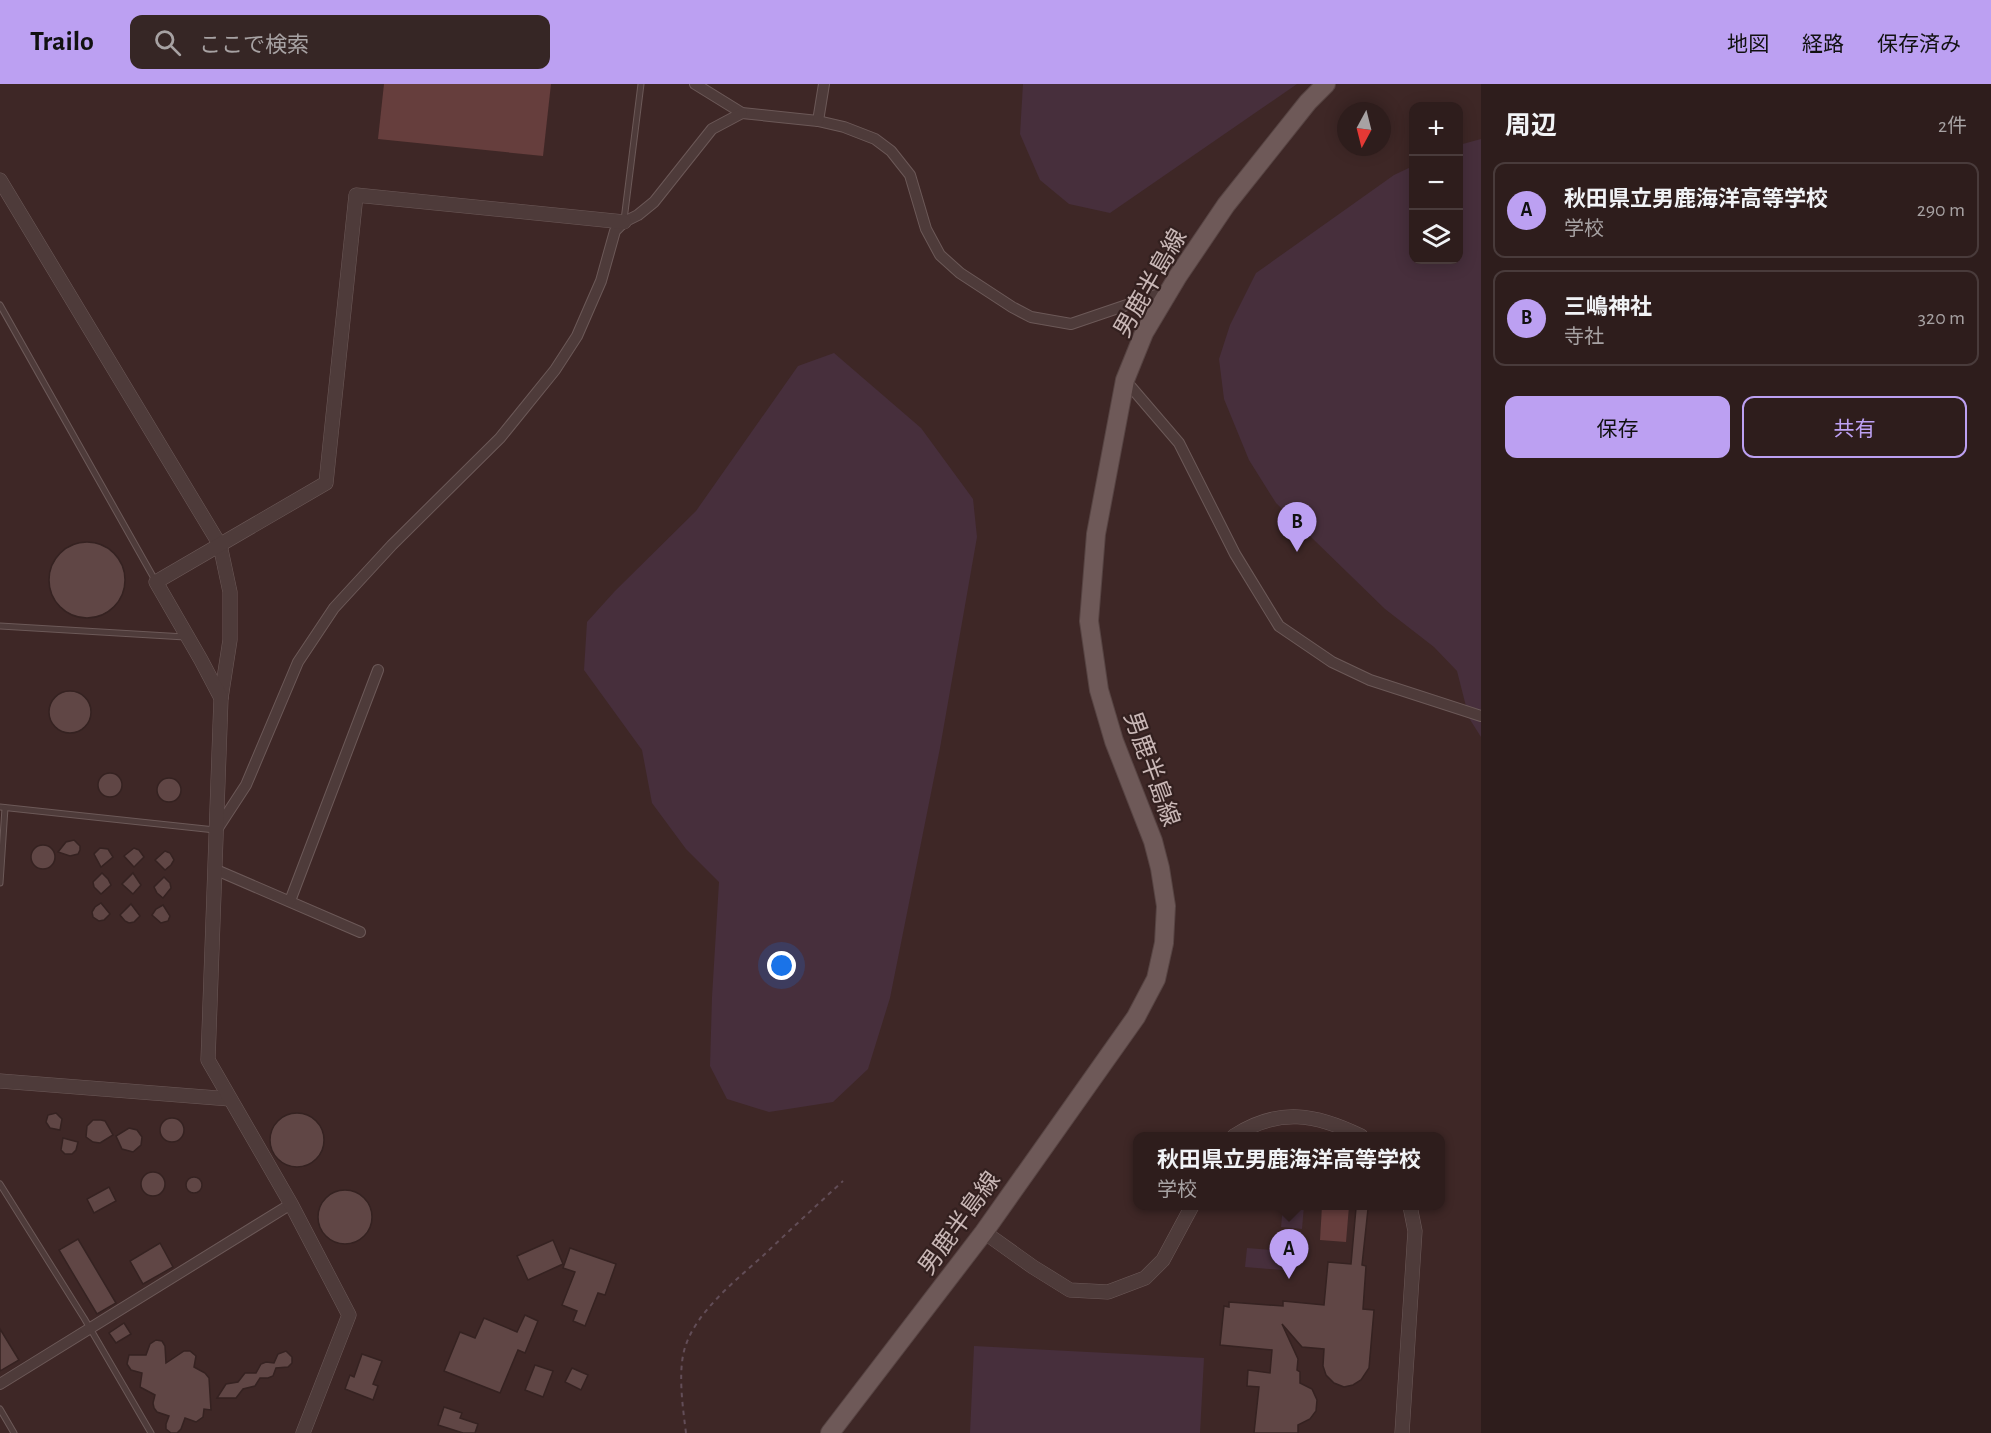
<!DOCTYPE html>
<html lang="ja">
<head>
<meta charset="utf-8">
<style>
	:root { --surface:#2e1d1c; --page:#362625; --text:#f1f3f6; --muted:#a7a2a3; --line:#493b3b; --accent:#bca0f2 }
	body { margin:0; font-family:"Alegreya Sans","Noto Sans JP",sans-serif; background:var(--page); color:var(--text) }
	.controls { position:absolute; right:18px; top:18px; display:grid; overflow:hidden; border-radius:12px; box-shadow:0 3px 15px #0003 }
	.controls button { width:54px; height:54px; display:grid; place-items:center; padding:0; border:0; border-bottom:2px solid var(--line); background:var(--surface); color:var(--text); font:30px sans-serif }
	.compass { position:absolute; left:1337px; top:18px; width:54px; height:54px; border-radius:50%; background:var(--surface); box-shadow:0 3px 15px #0003; rotate:187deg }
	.you { position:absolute; left:782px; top:882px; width:21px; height:21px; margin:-15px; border:4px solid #fff; border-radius:50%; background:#1a73e8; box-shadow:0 0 0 9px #1a73e833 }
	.badge { display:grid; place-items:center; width:39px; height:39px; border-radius:50%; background:var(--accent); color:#111; font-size:20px; font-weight:700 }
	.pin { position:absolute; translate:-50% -50px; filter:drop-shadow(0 2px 3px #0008) }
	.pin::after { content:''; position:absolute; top:32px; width:21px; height:18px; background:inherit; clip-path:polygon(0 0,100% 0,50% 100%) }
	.popup { position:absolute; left:1133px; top:1048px; width:312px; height:78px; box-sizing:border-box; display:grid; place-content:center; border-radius:12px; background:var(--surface); filter:drop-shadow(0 2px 4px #0005); font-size:20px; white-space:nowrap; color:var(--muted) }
	.popup b { font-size:22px; color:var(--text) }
	.popup::after { content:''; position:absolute; left:50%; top:100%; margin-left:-12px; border:12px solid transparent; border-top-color:var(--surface) }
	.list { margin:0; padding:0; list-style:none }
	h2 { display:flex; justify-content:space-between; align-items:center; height:78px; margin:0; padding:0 24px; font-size:26px }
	h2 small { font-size:20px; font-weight:400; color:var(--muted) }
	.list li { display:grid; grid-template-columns:39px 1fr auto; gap:18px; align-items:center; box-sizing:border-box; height:96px; margin:0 12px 12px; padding:0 12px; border:2px solid var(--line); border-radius:12px }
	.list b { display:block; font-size:22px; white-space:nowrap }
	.list p { margin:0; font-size:20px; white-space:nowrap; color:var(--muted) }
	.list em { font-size:20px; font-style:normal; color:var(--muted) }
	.actions { display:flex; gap:12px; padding:18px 24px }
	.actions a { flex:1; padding:14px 0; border:2px solid var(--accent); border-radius:12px; text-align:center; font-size:21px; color:var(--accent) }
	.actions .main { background:var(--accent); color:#111 }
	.icon { flex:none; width:33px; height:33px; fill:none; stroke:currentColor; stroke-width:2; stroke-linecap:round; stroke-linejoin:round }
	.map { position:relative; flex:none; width:1481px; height:1349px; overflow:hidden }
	header { display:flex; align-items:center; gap:36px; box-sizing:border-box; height:84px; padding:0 30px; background:var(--accent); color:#111 }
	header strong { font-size:28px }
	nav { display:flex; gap:33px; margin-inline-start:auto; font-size:21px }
	.search { width:420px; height:54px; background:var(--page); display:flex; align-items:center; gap:15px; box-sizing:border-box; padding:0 21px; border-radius:12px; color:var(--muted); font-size:22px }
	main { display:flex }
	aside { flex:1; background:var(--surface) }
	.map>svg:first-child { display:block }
	.green { fill:#472f3c }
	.water { fill:#663e3d }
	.building { fill:#604645; stroke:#352221; stroke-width:1.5 }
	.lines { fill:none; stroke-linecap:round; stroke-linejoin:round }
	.service-casing { stroke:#6c5958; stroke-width:7 }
	.minor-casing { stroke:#6c5958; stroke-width:12 }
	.tertiary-casing { stroke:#6c5958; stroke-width:15 }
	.primary-casing { stroke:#574443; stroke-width:20 }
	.path { stroke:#624d57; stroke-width:2; stroke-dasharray:4.5 4.5; stroke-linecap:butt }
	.service { stroke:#4e3b3a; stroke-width:5 }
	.minor { stroke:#4e3b3a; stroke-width:10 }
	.tertiary { stroke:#4e3b3a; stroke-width:14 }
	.primary { stroke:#6e5958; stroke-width:18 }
	.labels { text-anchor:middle; stroke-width:4.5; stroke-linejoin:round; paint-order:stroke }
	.street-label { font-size:24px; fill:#c9b7b6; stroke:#33201f }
</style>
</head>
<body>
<header>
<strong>Trailo</strong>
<div class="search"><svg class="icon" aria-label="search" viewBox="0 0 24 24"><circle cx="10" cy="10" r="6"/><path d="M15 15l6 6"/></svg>ここで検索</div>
<nav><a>地図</a><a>経路</a><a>保存済み</a></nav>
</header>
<main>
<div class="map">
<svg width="1481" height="1349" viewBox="0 0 1481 1349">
	<rect width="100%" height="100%" fill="#3e2726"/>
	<g class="green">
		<path d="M1023 0H1297L1110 129 1069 120 1040 96 1020 50Z"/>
		<path d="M1481 55V653L1469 634 1457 587 1434 563 1385 525 1276 419 1249 376 1224 315 1219 275 1230 241 1256 189 1394 91 1413 82 1414 176H1458L1459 61Z"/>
		<path d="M834 269 921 344 973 415 977 453 940 664 890 914 868 985 833 1018 769 1028 727 1015 710 982 712 913 719 798 686 765 652 719 642 666 584 586 587 538 615 507 696 427 798 282Z"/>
		<path d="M1283 1122H1304L1302 1145 1281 1143Z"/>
		<path d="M1247 1164 1296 1168 1295 1187 1245 1183Z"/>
		<path d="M974 1262 1204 1274 1200 1349H970Z"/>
	</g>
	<g class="water">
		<path d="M384 0H551L543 72 378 55Z"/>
		<path d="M1322 1122H1349L1346 1158 1320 1156Z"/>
	</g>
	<g class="building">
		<circle cx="87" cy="496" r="38"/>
		<circle cx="70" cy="628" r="21"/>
		<circle cx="110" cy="701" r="12"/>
		<circle cx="169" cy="706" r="12"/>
		<path d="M74 756 80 762V766L78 770 70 772 58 768 66 758Z"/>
		<circle cx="43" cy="773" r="12"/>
		<path d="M100 764 108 765 113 773 101 783 94 770Z"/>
		<path d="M134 764 139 766 144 773 134 783 124 772Z"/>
		<path d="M165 767 170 769 174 776 171 781 165 786 155 776Z"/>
		<path d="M102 789 108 795 111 801 101 810 94 803 93 798Z"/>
		<path d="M133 789 141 801 133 810 122 800Z"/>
		<path d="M164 793 170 799 171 804 163 814 157 809 154 803Z"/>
		<path d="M101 819 110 830 104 836 99 837 93 833 92 828 95 823Z"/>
		<path d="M131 820 140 832 134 838 129 839 125 837 120 831Z"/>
		<path d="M163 821 170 832 168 837 161 839 152 831 156 825Z"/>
		<path d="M56 1029 62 1035 60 1046 50 1044 46 1038 48 1031Z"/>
		<circle cx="297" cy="1056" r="27"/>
		<circle cx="172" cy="1046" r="12"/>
		<path d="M93 1036H101L105 1037 113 1051 100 1059 93 1058 86 1053 87 1042Z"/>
		<path d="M129 1044 137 1046 142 1053 141 1061 133 1068 122 1065 116 1052Z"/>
		<path d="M63 1054 78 1058 76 1066 72 1070H65L61 1066Z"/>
		<circle cx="153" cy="1100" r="12"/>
		<circle cx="194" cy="1101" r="8"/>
		<path d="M109 1103 116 1117 94 1129 87 1115Z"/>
		<circle cx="345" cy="1133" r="27"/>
		<path d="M1356 1124 1368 1125 1362 1181 1366 1182 1363 1225 1374 1226 1369 1284 1361 1296 1353 1301 1344 1303 1334 1299 1326 1291 1323 1282 1324 1265 1302 1263 1282 1240 1298 1275 1297 1286 1300 1288V1299L1312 1305 1317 1316 1316 1327 1310 1335 1298 1341V1349H1254L1259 1303 1247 1302 1248 1286 1270 1289 1272 1266 1220 1261 1224 1222 1229 1223V1218L1283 1222V1217L1324 1221 1328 1178 1351 1180Z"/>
		<path d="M78 1155 116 1219 97 1230 59 1166Z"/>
		<path d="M553 1156 563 1180 528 1196 517 1172Z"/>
		<path d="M160 1159 173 1183 143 1200 130 1177Z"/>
		<path d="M570 1164 616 1180 605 1211 598 1209 585 1242 573 1237 577 1227 562 1221 575 1188 563 1184Z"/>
		<path d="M525 1231 538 1237 525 1269 518 1266 500 1309 444 1287 460 1248 475 1254 484 1234 517 1248Z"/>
		<path d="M124 1239 131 1250 116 1259 109 1249Z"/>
		<path d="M0 1245 19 1276 0 1287Z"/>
		<path d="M156 1256 162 1257 165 1262 166 1279 184 1267H190L196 1272 194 1283 205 1289 209 1294 211 1326 204 1325 203 1333 196 1338 185 1334 181 1345 177 1349H171L166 1345V1340L169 1332 157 1328 154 1324 153 1319 155 1311 140 1303 142 1289 131 1286 127 1280 129 1271H146L150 1260Z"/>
		<path d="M286 1267 292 1273V1279L288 1283 276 1284 273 1292 268 1294H260L255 1302 243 1305 236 1314H217L226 1300 238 1298 245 1289H256L261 1280 266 1278 274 1279 278 1270Z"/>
		<path d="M362 1270 382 1277 373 1300 378 1302 373 1316 345 1305 350 1291 354 1293Z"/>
		<path d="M535 1281 553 1287 543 1313 525 1306Z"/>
		<path d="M572 1284 588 1291 581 1306 565 1298Z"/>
		<path d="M444 1323 462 1329 460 1334 478 1340 475 1349H463L438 1341Z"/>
	</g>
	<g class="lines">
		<defs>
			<g id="service">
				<path d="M624 136 641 0"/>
				<path d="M0 221 155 496"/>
				<path d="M0 542 185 553"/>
				<path d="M0 723 215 746"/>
				<path d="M0 799 5 724"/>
				<path d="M0 1100 84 1234 151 1349"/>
				<path d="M0 1325 14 1349"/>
			</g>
			<g id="minor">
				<path d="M695 0 742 29 818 37 844 43 875 55 891 67 910 91 926 145 940 171 960 189 1012 223 1031 233 1071 240 1168 207"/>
				<path d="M818 37 824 0"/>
				<path d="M1125 296 1179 359 1235 470 1279 542 1332 578 1370 596 1481 632"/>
				<path d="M216 747 246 701 298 578 334 524 392 461 500 354 555 286 577 252 601 197 615 147 624 138 638 131 654 118 712 45 742 29"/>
				<path d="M214 785 360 848"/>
				<path d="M290 817 378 586"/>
				<path d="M0 1300 291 1120"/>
			</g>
			<g id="tertiary">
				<path d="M0 96 220 461 230 508V556L221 614"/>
				<path d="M0 997 230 1015"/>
				<path d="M1234 1052C1279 1023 1316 1030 1361 1052"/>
				<path d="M984 1148 1033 1183 1070 1206 1108 1208 1145 1194 1163 1176 1192 1122"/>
				<path d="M303 1349 349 1231 291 1120 208 976 221 614 201 576 156 498 326 399 356 111 624 138"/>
				<path d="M1402 1349 1415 1147 1410 1122"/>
			</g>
			<path id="primary" d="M830 1349 984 1148 1136 933 1156 895 1164 859 1166 822 1160 784 1153 757 1114 657 1099 606 1089 537 1096 450 1125 296 1144 249 1178 192 1226 121 1308 18 1326 0"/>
		</defs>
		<use href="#service" class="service-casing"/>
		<use href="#minor" class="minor-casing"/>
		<use href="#tertiary" class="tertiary-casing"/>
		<use href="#primary" class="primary-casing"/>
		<path class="path" d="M686 1349C683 1325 678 1291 684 1267 694 1228 738 1195 766 1169 791 1145 817 1121 843 1097"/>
		<use href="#service" class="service"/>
		<use href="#minor" class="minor"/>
		<use href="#tertiary" class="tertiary"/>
		<use href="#primary" class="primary"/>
	</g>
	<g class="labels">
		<g class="street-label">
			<text transform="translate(1150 199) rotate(-60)" y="8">男鹿半島線</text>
			<text transform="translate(1152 685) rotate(70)" y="8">男鹿半島線</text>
			<text transform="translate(959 1139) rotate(-54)" y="8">男鹿半島線</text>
		</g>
	</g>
</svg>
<div class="controls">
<button>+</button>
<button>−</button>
<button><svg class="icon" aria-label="layers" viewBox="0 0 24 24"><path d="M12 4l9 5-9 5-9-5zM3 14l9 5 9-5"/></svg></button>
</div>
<svg class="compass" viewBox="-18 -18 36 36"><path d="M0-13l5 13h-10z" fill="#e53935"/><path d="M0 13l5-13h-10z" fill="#a7a2a3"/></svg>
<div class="you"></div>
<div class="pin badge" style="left:1289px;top:1195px">A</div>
<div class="popup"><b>秋田県立男鹿海洋高等学校</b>学校</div>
<div class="pin badge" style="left:1297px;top:468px">B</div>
</div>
<aside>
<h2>周辺<small>2件</small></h2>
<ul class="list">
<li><span class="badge">A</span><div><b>秋田県立男鹿海洋高等学校</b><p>学校</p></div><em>290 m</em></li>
<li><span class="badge">B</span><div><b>三嶋神社</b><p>寺社</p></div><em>320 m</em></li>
</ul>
<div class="actions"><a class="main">保存</a><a>共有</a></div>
</aside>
</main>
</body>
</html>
